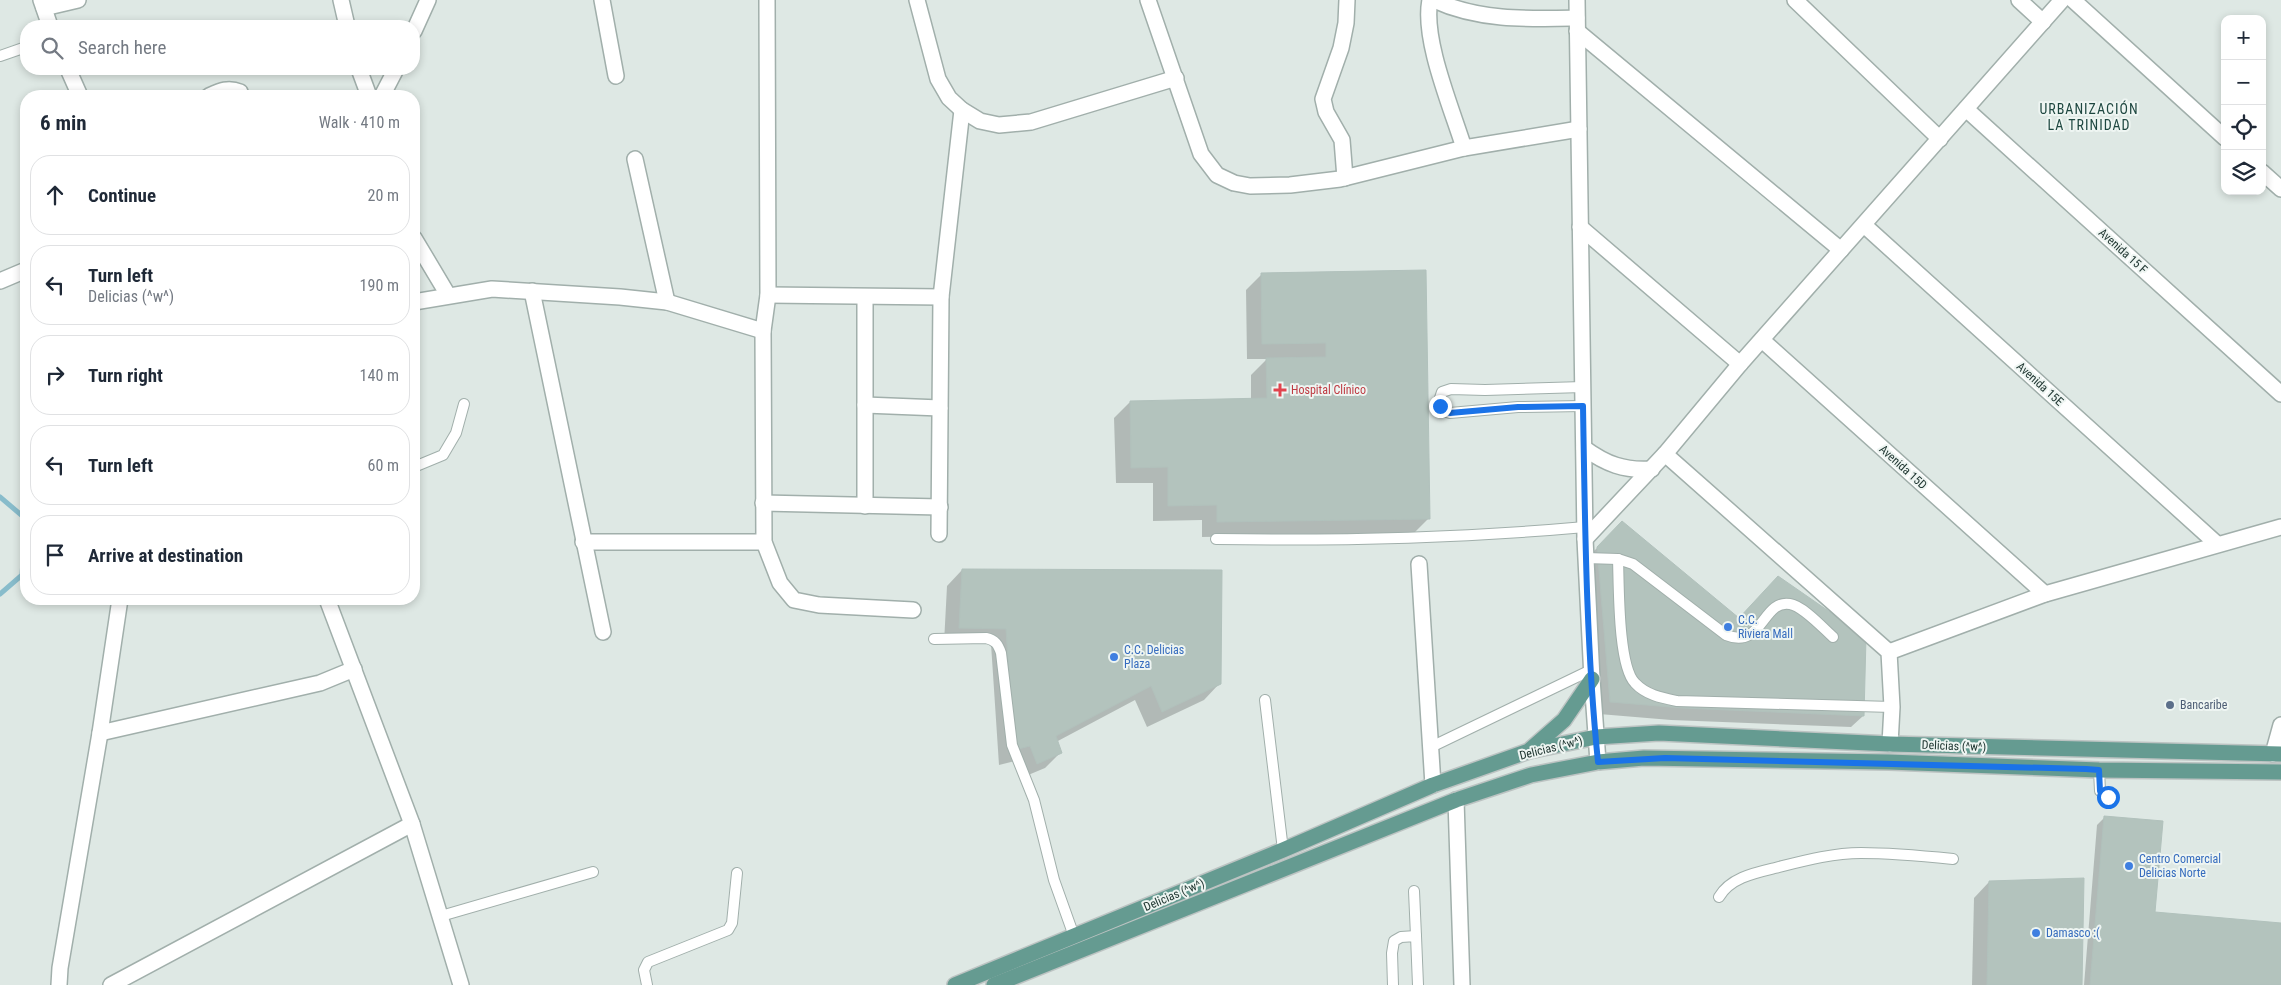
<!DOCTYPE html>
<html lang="en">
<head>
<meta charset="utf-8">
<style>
	:root { --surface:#fff; --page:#f2f2f3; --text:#1f2937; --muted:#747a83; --line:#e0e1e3 }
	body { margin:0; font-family:"Roboto Condensed",sans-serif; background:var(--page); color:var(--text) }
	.controls { position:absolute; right:15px; top:15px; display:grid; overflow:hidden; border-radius:10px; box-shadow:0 2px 8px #0003 }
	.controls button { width:45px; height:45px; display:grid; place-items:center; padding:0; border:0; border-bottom:1px solid var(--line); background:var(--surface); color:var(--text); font:25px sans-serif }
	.stop { position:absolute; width:15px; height:15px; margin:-11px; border:4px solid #1a73e8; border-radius:50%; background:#fff }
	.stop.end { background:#1a73e8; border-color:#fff; box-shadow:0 1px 5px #0008 }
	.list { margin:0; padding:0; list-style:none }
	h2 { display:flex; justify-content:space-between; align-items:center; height:65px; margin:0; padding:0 20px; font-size:21px }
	h2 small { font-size:16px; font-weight:400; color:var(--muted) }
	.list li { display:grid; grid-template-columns:32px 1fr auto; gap:15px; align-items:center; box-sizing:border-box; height:80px; margin:0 10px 10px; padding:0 10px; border:1px solid var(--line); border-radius:20px }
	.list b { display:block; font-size:19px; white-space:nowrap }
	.list p { margin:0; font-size:16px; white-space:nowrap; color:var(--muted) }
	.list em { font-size:16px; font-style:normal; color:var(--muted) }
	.icon { flex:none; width:28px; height:28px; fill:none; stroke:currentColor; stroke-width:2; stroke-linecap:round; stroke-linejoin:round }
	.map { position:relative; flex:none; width:2281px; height:985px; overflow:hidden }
	.search { position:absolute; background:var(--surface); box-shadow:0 2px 8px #0003; left:20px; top:20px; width:400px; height:55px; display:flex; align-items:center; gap:12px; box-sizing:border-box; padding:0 18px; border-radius:20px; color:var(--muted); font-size:19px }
	.panel { position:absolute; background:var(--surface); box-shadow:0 2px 8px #0003; left:20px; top:90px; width:400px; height:515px; border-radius:20px }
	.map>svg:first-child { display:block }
	.shadow { fill:#0003 }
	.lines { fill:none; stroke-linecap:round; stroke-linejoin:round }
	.stream { stroke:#88bccb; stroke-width:5 }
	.building { fill:#b3c3bd; stroke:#b1c1bc }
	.lane-casing { stroke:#a1afab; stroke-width:12 }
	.street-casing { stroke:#a1afab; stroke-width:18 }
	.primary-casing { stroke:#bcc3c2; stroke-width:18 }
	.lane { stroke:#fff; stroke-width:10 }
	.street { stroke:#fff; stroke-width:15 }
	.primary { stroke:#659b91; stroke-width:15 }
	.route { stroke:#1a73e8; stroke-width:6 }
	.health-dot { fill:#e0444e; stroke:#eef5f2; stroke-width:2 }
	.shop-dot { fill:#3f7fe0; stroke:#eef5f2; stroke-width:2 }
	.service-dot { fill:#5c6f8a; stroke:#eef5f2; stroke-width:2 }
	.labels { text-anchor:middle; stroke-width:4; stroke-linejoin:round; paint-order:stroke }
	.street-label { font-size:12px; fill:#203732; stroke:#eef5f2 }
	.health-label { font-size:12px; fill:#be3a42; stroke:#eef5f2; text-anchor:start }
	.shop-label { font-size:12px; fill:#366cbe; stroke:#eef5f2; text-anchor:start }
	.service-label { font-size:12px; fill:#4e5e75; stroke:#eef5f2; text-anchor:start }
	.neighbourhood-label { font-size:14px; letter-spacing:1px; fill:#1e4740; stroke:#eef5f2 }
</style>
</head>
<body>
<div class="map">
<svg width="2281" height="985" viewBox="0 0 2281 985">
	<rect width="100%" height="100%" fill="#dee8e4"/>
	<g class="shadow">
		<path d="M1425 271 1429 518 1413 534 1202 537V520L1153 521V483H1116L1114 418 1130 402 1251 400V375L1267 359H1247L1246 290 1262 274Z"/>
		<path d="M1622 523 1738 619 1863 716 1851 727 1671 720 1599 714 1585 560Z"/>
		<path d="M962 570 1219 684 1204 700 1147 727 1135 700 1056 742 1061 752 1045 768 1021 778 1015 761 999 765 991 644 944 643 947 586Z"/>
		<path d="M2105 817 2153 913 2281 924V985H2084L2097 825Z"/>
		<path d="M1989 882 2081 985H1972L1974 898Z"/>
	</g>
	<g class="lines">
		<path class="stream" d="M0 497 26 519 22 575 0 594"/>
	</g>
	<g class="building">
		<path d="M1426 270 1430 519 1217 522V505L1168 506V467L1131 468 1130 401 1267 398 1266 358 1326 357V343L1262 344 1261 273Z"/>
		<path d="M1622 521 1739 618 1778 576 1866 637 1864 716 1683 708 1610 702 1597 547Z"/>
		<path d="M962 569 1222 570 1221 684 1162 712 1151 686 1056 736 1062 753 1037 764 1030 746 1014 750 1006 629 959 628Z"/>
		<path d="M2104 816 2163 821 2155 912 2281 923V985H2090Z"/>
		<path d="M2084 878 2082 985H1987L1989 881Z"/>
	</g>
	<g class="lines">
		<defs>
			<g id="lane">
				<path d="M0 56 26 47"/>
				<path d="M1583 387 1485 390 1451 389 1442 392 1439 401 1444 411 1450 413 1518 407 1583 406"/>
				<path d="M414 467 443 455 456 433 464 404"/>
				<path d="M1216 539C1339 541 1462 538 1585 527"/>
				<path d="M1586 558 1618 559 1633 564 1726 635C1763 650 1762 599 1790 604 1803 606 1823 628 1833 637"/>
				<path d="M1618 559C1619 586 1618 666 1635 683 1646 695 1662 698 1677 701L1892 707"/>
				<path d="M934 639 986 638C995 640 998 644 1001 653L1012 745 1034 800 1054 880 1074 936"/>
				<path d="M1265 700 1283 850"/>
				<path d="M1431 747 1591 670"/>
				<path d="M2099 770 2100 791 2108 797"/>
				<path d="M1414 891 1416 936"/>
				<path d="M1719 897C1730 878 1754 873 1775 868 1803 861 1832 853 1861 853 1892 853 1923 856 1953 859"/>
				<path d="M441 916 593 872"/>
				<path d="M647 985 644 970 648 962 728 930 732 923 737 873"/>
				<path d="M1393 985 1392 953 1394 941 1401 937 1416 936 1418 985"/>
			</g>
			<g id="street">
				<path d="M41 0 50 26"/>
				<path d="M341 0 347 26"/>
				<path d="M602 0 616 76"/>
				<path d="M767 0 768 295 763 331 764 542 780 583 794 600 819 605 913 610"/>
				<path d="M917 0 938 79 949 98 962 110 980 121 999 125 1031 122 1176 78"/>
				<path d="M1148 0 1201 154 1217 175 1234 183 1250 186 1290 185 1340 179 1464 148 1579 129"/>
				<path d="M1430 0C1422 39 1452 109 1464 148"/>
				<path d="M1434 0C1479 21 1529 19 1577 18"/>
				<path d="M1577 0 1585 539 1592 679 1598 762"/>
				<path d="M1795 0 1940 139"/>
				<path d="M2019 0 2043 22"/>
				<path d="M2073 0 2225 138"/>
				<path d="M44 8 78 0"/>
				<path d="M414 31 428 0"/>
				<path d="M1577 31 1841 250"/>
				<path d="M68 69 80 96"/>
				<path d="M359 69 369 96"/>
				<path d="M209 96C220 91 228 87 240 92L241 96"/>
				<path d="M382 96 396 69"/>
				<path d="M1966 109 2281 394"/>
				<path d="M635 159 667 302"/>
				<path d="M2262 172 2281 189"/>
				<path d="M1345 178 1342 140 1326 112 1323 99 1341 48 1346 23 1347 0"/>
				<path d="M1864 225 2217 544"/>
				<path d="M1580 227 1740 364"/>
				<path d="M414 238 448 295"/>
				<path d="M0 281 26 270"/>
				<path d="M532 291 603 632"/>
				<path d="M768 295 941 297"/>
				<path d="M414 302 492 289 620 297 667 302 763 331"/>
				<path d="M1762 340 2045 594"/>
				<path d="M865 405 940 408"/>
				<path d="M1584 448C1606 464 1624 471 1652 469"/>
				<path d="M1665 454 1889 652 1892 707 1890 744"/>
				<path d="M763 503 940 507"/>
				<path d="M865 506V297"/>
				<path d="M939 534 941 297 962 110"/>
				<path d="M1585 539 1665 454 1740 364 2062 0"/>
				<path d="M583 542H764"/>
				<path d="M1419 564 1433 785"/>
				<path d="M327 599 412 824 461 985"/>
				<path d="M1889 652 2045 594 2281 527"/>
				<path d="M100 733 320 683 354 669"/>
				<path d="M2273 754 2281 725"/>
				<path d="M1456 800 1462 985"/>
				<path d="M59 985 60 968 100 733 120 599"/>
				<path d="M111 985 412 824"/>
			</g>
			<g id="primary">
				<path d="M1531 749 1564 720 1592 679"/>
				<path d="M955 985 1283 850 1433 785 1529 751 1596 737 1659 733 1890 744 2281 754"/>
				<path d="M994 985 1456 800 1531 775 1598 762 1644 758 1889 762 2099 770 2281 772"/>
			</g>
		</defs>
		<use href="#lane" class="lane-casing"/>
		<use href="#street" class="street-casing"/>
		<use href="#primary" class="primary-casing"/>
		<use href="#lane" class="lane"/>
		<use href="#street" class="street"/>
		<use href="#primary" class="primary"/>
	</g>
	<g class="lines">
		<path class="route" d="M1440 406 1444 411 1450 413 1518 407 1583 406C1585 524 1586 644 1598 762L1665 758 2086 769 2099 770 2100 791 2108 797"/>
	</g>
	<path class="health-dot" d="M1277.5 382.5h5v5h5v5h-5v5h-5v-5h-5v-5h5z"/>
	<g class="shop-dot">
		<circle cx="1728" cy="627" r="5"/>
		<circle cx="1114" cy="657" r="5"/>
		<circle cx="2129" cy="866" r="5"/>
		<circle cx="2036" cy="933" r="5"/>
	</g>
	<circle class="service-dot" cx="2170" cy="705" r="5"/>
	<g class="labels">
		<g class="street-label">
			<text transform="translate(2123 251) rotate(42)" y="4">Avenida 15 F</text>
			<text transform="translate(2040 384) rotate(42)" y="4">Avenida 15E</text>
			<text transform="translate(1903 467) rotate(42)" y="4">Avenida 15D</text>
			<text transform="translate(1954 746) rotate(2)" y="4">Delicias (^w^)</text>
			<text transform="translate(1551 748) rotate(-14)" y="4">Delicias (^w^)</text>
			<text transform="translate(1174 895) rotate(-23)" y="4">Delicias (^w^)</text>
		</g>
		<g class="health-label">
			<text x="1291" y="394">Hospital Clínico</text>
		</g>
		<g class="shop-label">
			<text x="1738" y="624">C.C.<tspan x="1738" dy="14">Riviera Mall</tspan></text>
			<text x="1124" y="654">C.C. Delicias<tspan x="1124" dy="14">Plaza</tspan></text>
			<text x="2139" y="863">Centro Comercial<tspan x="2139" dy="14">Delicias Norte</tspan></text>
			<text x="2046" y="937">Damasco :(</text>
		</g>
		<g class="service-label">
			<text x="2180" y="709">Bancaribe</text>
		</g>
		<g class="neighbourhood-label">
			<text x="2089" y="114">URBANIZACIÓN<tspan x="2089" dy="16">LA TRINIDAD</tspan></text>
		</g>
	</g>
</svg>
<div class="controls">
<button>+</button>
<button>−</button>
<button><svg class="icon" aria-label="locate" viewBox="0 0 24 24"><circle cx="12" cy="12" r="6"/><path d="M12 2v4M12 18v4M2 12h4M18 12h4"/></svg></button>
<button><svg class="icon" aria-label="layers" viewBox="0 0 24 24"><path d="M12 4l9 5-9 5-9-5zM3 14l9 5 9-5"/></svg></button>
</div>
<div class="stop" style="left:2108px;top:797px"></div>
<div class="stop end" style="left:1440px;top:406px"></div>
<div class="search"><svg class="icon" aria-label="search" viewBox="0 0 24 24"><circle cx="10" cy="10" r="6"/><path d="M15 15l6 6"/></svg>Search here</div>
<section class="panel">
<h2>6 min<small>Walk · 410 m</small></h2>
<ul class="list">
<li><svg class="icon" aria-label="ahead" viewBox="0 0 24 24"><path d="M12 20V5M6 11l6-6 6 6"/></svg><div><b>Continue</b></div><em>20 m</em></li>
<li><svg class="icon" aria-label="left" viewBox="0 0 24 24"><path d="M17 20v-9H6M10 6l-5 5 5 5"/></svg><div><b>Turn left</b><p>Delicias (^w^)</p></div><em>190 m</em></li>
<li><svg class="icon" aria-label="right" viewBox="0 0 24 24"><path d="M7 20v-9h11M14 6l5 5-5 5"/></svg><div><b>Turn right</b></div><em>140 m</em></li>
<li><svg class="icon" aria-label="left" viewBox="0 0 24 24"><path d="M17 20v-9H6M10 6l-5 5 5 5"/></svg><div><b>Turn left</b></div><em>60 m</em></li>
<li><svg class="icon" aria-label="arrive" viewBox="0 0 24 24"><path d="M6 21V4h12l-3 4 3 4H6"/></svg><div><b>Arrive at destination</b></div></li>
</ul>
</section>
</div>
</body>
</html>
